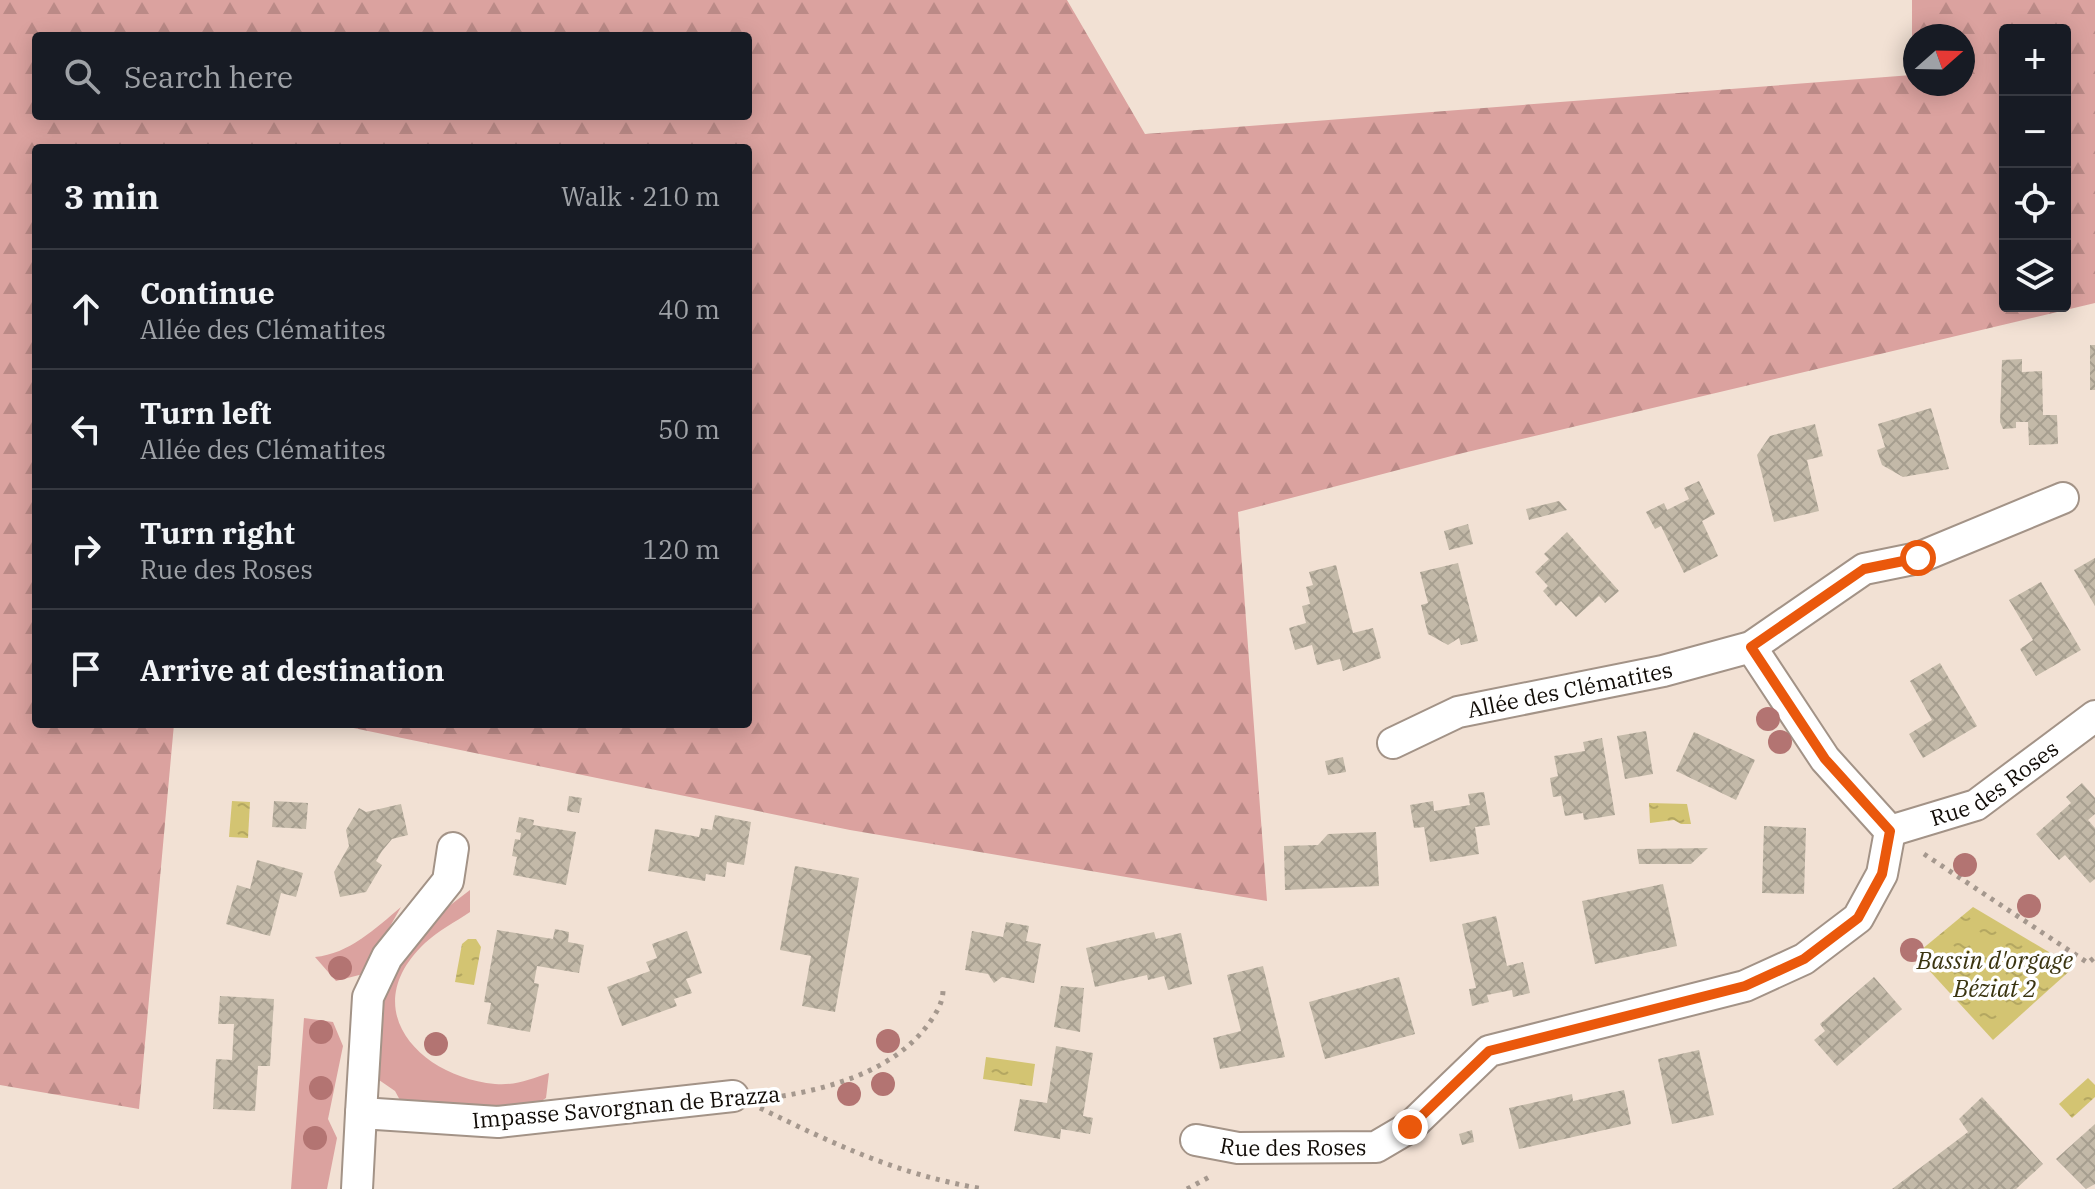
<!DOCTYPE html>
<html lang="en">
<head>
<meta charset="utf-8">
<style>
	:root { --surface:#171b24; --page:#242831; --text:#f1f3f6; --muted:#9ea1a6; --line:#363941 }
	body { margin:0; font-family:"IBM Plex Serif",serif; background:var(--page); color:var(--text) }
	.controls { position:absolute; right:24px; top:24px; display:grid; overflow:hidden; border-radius:8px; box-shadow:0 4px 20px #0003 }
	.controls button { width:72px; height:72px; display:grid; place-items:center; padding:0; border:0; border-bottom:2px solid var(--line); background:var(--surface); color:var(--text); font:40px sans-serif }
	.compass { position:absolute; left:1903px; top:24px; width:72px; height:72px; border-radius:50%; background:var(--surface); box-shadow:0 4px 20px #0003; rotate:70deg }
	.stop { position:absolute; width:24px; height:24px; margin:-18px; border:6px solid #ea580c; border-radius:50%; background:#fff }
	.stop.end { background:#ea580c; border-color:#fff; box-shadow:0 2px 8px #0008 }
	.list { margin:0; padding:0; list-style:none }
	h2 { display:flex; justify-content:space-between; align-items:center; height:104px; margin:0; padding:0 32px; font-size:34px }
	h2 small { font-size:26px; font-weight:400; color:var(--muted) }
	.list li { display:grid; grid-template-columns:52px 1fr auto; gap:24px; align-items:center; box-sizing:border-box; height:120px; padding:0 32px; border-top:2px solid var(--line) }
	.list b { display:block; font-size:30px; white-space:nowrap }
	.list p { margin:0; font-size:26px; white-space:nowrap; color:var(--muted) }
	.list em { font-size:26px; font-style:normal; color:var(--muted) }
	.icon { flex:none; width:44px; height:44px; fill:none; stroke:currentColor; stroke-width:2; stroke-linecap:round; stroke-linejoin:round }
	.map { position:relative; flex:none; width:2095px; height:1189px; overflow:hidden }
	.search { position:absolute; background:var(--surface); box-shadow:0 4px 20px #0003; left:32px; top:32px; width:720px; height:88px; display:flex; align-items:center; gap:20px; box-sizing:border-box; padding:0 28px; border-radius:8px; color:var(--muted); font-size:30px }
	.panel { position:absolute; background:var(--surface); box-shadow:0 4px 20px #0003; left:32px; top:144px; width:720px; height:584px; border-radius:8px }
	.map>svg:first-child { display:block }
	.green { fill:#dba29f }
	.forest { fill:url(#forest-firs); fill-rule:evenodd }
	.water { fill:url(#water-ripples) }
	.building { fill:url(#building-cross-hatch) }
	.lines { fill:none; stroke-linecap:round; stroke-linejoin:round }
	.street-casing { stroke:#a39387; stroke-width:34 }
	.path { stroke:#a5988e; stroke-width:5; stroke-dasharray:4 6; stroke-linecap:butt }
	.street { stroke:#fff; stroke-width:30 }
	.tree { fill:#b37472 }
	.route { stroke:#ea580c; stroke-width:10 }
	.labels { text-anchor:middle; stroke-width:7; stroke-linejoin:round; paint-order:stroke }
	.street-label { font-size:22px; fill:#110c07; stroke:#fff }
	.water-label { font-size:24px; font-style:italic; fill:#3b3511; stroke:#fff }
</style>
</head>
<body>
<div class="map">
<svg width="2095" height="1189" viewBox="0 0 2095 1189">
	<defs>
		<pattern id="forest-firs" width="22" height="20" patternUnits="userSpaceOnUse" patternTransform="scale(2)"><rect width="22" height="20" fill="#dba29f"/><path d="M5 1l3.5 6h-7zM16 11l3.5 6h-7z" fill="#bb8a87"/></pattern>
		<pattern id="water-ripples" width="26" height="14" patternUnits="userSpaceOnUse" patternTransform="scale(2)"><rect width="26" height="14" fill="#d3c472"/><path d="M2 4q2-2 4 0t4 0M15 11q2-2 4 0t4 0" fill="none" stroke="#b4a761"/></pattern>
		<pattern id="building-cross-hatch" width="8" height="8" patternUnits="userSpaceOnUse" patternTransform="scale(2)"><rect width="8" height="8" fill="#c3b9a8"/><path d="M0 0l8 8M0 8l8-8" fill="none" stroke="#a69e8f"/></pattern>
	</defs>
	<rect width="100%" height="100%" fill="#f2e1d4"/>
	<g class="green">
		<path d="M470 890V912C455 922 438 931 425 943 355 1009 420 1077 495 1084 514 1086 531 1079 549 1073L546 1098C508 1125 445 1106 401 1102L395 1091 379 1080 374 1043 380 992 423 926Z"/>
		<path d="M401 907 363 974 336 981 315 957C349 954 376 928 401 907Z"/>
		<path d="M304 1018 333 1022 343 1046 328 1119 337 1138 327 1189H291Z"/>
	</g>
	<path class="forest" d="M0 0H1067L1145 134 1912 75V0H2095V303L1463 453 1238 512 1267 901 850 830 334 724H748V148H36V724H174L139 1109 0 1085ZM2005 30H2065V306H2005ZM36 36H748V116H36ZM1915 36H1963V84H1915Z"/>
	<g class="water">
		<path d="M232 801 250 802 248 838 229 837Z"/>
		<path d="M1649 803 1687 804 1691 824H1681L1674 820 1650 823Z"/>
		<path d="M1973 907 2074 967 1993 1040 1915 955Z"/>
		<path d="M468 939H476L481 947 474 985 455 982 462 944Z"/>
		<path d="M986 1057 1035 1064 1032 1086 983 1079Z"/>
		<path d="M2088 1078 2095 1085V1097L2072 1118 2059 1104Z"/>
	</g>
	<g class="building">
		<rect x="2090" y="345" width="5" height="45"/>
		<path d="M2022 359V372L2042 371 2043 415H2057L2058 444 2029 445 2028 422H2016V428L2003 429 2000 422 2002 360Z"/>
		<path d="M1931 408 1949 469 1903 477 1882 465 1877 450 1885 447 1878 424Z"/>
		<path d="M1815 424 1823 456 1807 460 1819 511 1774 522 1757 455 1770 436Z"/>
		<path d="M1699 481 1715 514 1702 521 1718 556 1684 573 1661 526 1655 529 1646 512 1664 503 1667 510 1689 499 1684 488Z"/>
		<path d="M1559 501 1567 510 1529 520 1526 509Z"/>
		<path d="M1468 524 1473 544 1449 550 1444 531Z"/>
		<path d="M1567 532 1619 591 1605 603 1599 596 1576 617 1561 601 1556 606 1543 591 1548 586 1535 572 1549 559 1544 554Z"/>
		<path d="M2095 558V606L2074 570Z"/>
		<path d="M1458 563 1478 641 1461 645 1459 638 1448 645 1428 634 1421 605 1428 603 1420 572Z"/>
		<path d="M1336 565 1353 633 1373 628 1381 658 1343 671 1340 659 1317 665 1312 645 1295 650 1289 628 1306 623 1302 606 1310 604 1306 587 1313 585 1309 572Z"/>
		<path d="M2041 582 2081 650 2036 676 2020 649 2033 640 2009 600Z"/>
		<path d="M1940 663 1977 726 1923 758 1909 734 1932 720 1910 681Z"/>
		<path d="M1646 731 1653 774 1625 779 1617 736Z"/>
		<path d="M1694 732 1755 760 1736 800 1676 771Z"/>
		<path d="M1602 738 1615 815 1584 820 1583 813 1565 816 1561 796 1553 797 1550 778 1558 776 1554 756 1585 751 1583 742Z"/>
		<path d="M1343 757 1346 772 1328 775 1325 761Z"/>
		<path d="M2082 783 2095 798V814L2088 820 2095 828V879L2090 883 2065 855 2059 860 2036 834 2071 803 2066 797Z"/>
		<path d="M1484 792 1490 825 1475 827 1479 854 1430 862 1424 827 1414 828 1410 805 1433 801 1434 811 1470 805 1468 794Z"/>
		<path d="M569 796 582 798 579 813 567 811Z"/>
		<path d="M274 801 308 803 306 829 272 827Z"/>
		<path d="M401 804 408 835 392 839 382 851 376 861 382 865 366 892 340 897 334 872 349 846 346 830 359 808 366 812Z"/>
		<path d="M715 815 751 822 744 865 727 862 725 877 706 874 705 881 648 871 655 829 699 837 701 828 712 830Z"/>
		<path d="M519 817 534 820 533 825 576 832 566 885 513 875 517 857 512 856 515 839 520 840 521 833 516 832Z"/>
		<path d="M1764 826 1806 828 1804 894 1762 893Z"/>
		<path d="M1376 832 1379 886 1285 890 1284 846 1318 845 1328 834Z"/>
		<path d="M1708 848 1691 864H1639L1637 849Z"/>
		<path d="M257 860 303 873 296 897 281 893 270 936 226 924 237 885 250 889Z"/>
		<path d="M795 866 859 878 835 1012 802 1006 811 956 780 950Z"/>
		<path d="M1663 884 1677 946 1595 964 1582 901Z"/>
		<path d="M1496 916 1507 966 1523 962 1530 993 1513 997 1512 990 1487 995 1489 1002 1472 1006 1469 989 1476 988 1462 924Z"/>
		<path d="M1006 922 1029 926 1026 941 1041 944 1034 983 1002 977 994 983 988 974 965 970 972 931 1003 937Z"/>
		<path d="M555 929 569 932 568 942 584 945 579 973 537 966 534 983 539 984 530 1032 487 1024 491 1003 484 1002 497 930 553 939Z"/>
		<path d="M687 931 702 973 686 979 692 993 674 999 677 1006 622 1026 607 987 650 971 646 962 657 958 652 944Z"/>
		<path d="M1154 932 1156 939 1181 933 1192 984 1168 990 1164 976 1148 980 1147 975 1095 987 1086 948Z"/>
		<path d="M1263 966 1285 1057 1220 1069 1213 1038 1241 1031 1227 975Z"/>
		<path d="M1399 977 1415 1034 1325 1059 1309 1002Z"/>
		<path d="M1874 977 1902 1009 1837 1066 1814 1040 1825 1031 1820 1024Z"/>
		<path d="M1061 986 1084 988 1080 1032 1054 1027Z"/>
		<path d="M220 996 274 999 270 1066H258L255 1111 213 1109 216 1059 232 1060 234 1024H218Z"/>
		<path d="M1056 1046 1093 1053 1083 1116 1093 1118 1090 1134 1061 1129 1060 1139 1014 1131 1020 1099 1047 1103Z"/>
		<path d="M1699 1050 1714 1115 1672 1124 1658 1059Z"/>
		<path d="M1624 1090 1631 1124 1519 1149 1509 1108 1572 1094 1573 1101Z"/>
		<path d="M1982 1097 2043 1164 2016 1189H1892L1968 1132 1959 1119Z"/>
		<path d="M2095 1124V1184L2086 1189 2056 1159Z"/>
		<path d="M1472 1130 1474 1142 1462 1145 1459 1134Z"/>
	</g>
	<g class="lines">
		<defs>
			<g id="street">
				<path d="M1751 647 1825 759 1890 831"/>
				<path id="s1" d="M1393 743 1458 712 1663 671 1751 647 1864 569 1918 558 2063 498"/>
				<path id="s2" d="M1890 831 1976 805 2095 716"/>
				<path d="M361 1113 368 997 387 957 448 881 453 848"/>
				<path id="s3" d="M1196 1140 1238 1148 1376 1147 1410 1127 1489 1051 1745 986 1804 959 1858 918 1882 874 1890 831"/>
				<path d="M357 1189 361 1113 498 1122 733 1096"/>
			</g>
		</defs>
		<use href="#street" class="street-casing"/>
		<g class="path">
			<path d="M1924 854 2088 963 2095 957"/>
			<path d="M762 1099C823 1091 896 1073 932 1019 938 1010 943 1001 943 990"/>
			<path d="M760 1108C838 1146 897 1174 983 1189"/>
			<path d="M1187 1189 1213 1175"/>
		</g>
		<use href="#street" class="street"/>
	</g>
	<g class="tree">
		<circle cx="1768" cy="719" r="12"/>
		<circle cx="1780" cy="742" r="12"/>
		<circle cx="1965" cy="865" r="12"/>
		<circle cx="2029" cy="906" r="12"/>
		<circle cx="1912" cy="950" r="12"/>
		<circle cx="340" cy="968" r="12"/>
		<circle cx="321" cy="1032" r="12"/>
		<circle cx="888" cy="1041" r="12"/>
		<circle cx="436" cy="1044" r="12"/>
		<circle cx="883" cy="1084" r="12"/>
		<circle cx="321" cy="1088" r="12"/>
		<circle cx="849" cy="1094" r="12"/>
		<circle cx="315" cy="1138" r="12"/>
	</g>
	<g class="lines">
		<path class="route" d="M1410 1127 1489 1051 1745 986 1804 959 1858 918 1882 874 1890 831 1825 759 1751 647 1864 569 1918 558"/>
	</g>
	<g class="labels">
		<g class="street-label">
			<text dy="8" stroke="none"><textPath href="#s1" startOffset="186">Allée des Clématites</textPath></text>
			<text dy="8" stroke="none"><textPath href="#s2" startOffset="116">Rue des Roses</textPath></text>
			<text transform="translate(626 1107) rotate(-5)" y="8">Impasse Savorgnan de Brazza</text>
			<text dy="8" stroke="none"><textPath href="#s3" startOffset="98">Rue des Roses</textPath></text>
		</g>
		<g class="water-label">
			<text x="1995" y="969">Bassin d'orgage<tspan x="1995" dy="28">Béziat 2</tspan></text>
		</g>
	</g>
</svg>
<div class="controls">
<button>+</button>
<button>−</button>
<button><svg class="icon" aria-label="locate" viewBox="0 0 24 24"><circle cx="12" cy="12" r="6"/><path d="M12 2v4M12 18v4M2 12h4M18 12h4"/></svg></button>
<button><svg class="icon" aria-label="layers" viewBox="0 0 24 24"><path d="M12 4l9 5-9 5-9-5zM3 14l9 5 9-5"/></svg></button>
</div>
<svg class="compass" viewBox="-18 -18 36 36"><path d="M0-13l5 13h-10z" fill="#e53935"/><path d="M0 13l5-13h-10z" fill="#9ea1a6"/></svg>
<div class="stop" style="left:1918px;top:558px"></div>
<div class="stop end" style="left:1410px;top:1127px"></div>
<div class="search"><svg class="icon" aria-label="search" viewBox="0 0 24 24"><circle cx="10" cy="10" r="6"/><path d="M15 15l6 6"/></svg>Search here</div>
<section class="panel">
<h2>3 min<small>Walk · 210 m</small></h2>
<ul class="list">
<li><svg class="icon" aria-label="ahead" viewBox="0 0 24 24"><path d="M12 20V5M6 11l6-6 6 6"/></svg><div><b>Continue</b><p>Allée des Clématites</p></div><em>40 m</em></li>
<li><svg class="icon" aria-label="left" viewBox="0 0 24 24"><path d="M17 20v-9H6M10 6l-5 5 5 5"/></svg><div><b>Turn left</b><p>Allée des Clématites</p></div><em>50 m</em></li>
<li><svg class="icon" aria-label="right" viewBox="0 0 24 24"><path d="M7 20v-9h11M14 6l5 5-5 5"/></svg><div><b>Turn right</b><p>Rue des Roses</p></div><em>120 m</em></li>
<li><svg class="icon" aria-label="arrive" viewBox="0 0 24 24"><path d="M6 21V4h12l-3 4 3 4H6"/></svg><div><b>Arrive at destination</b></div></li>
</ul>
</section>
</div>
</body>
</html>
